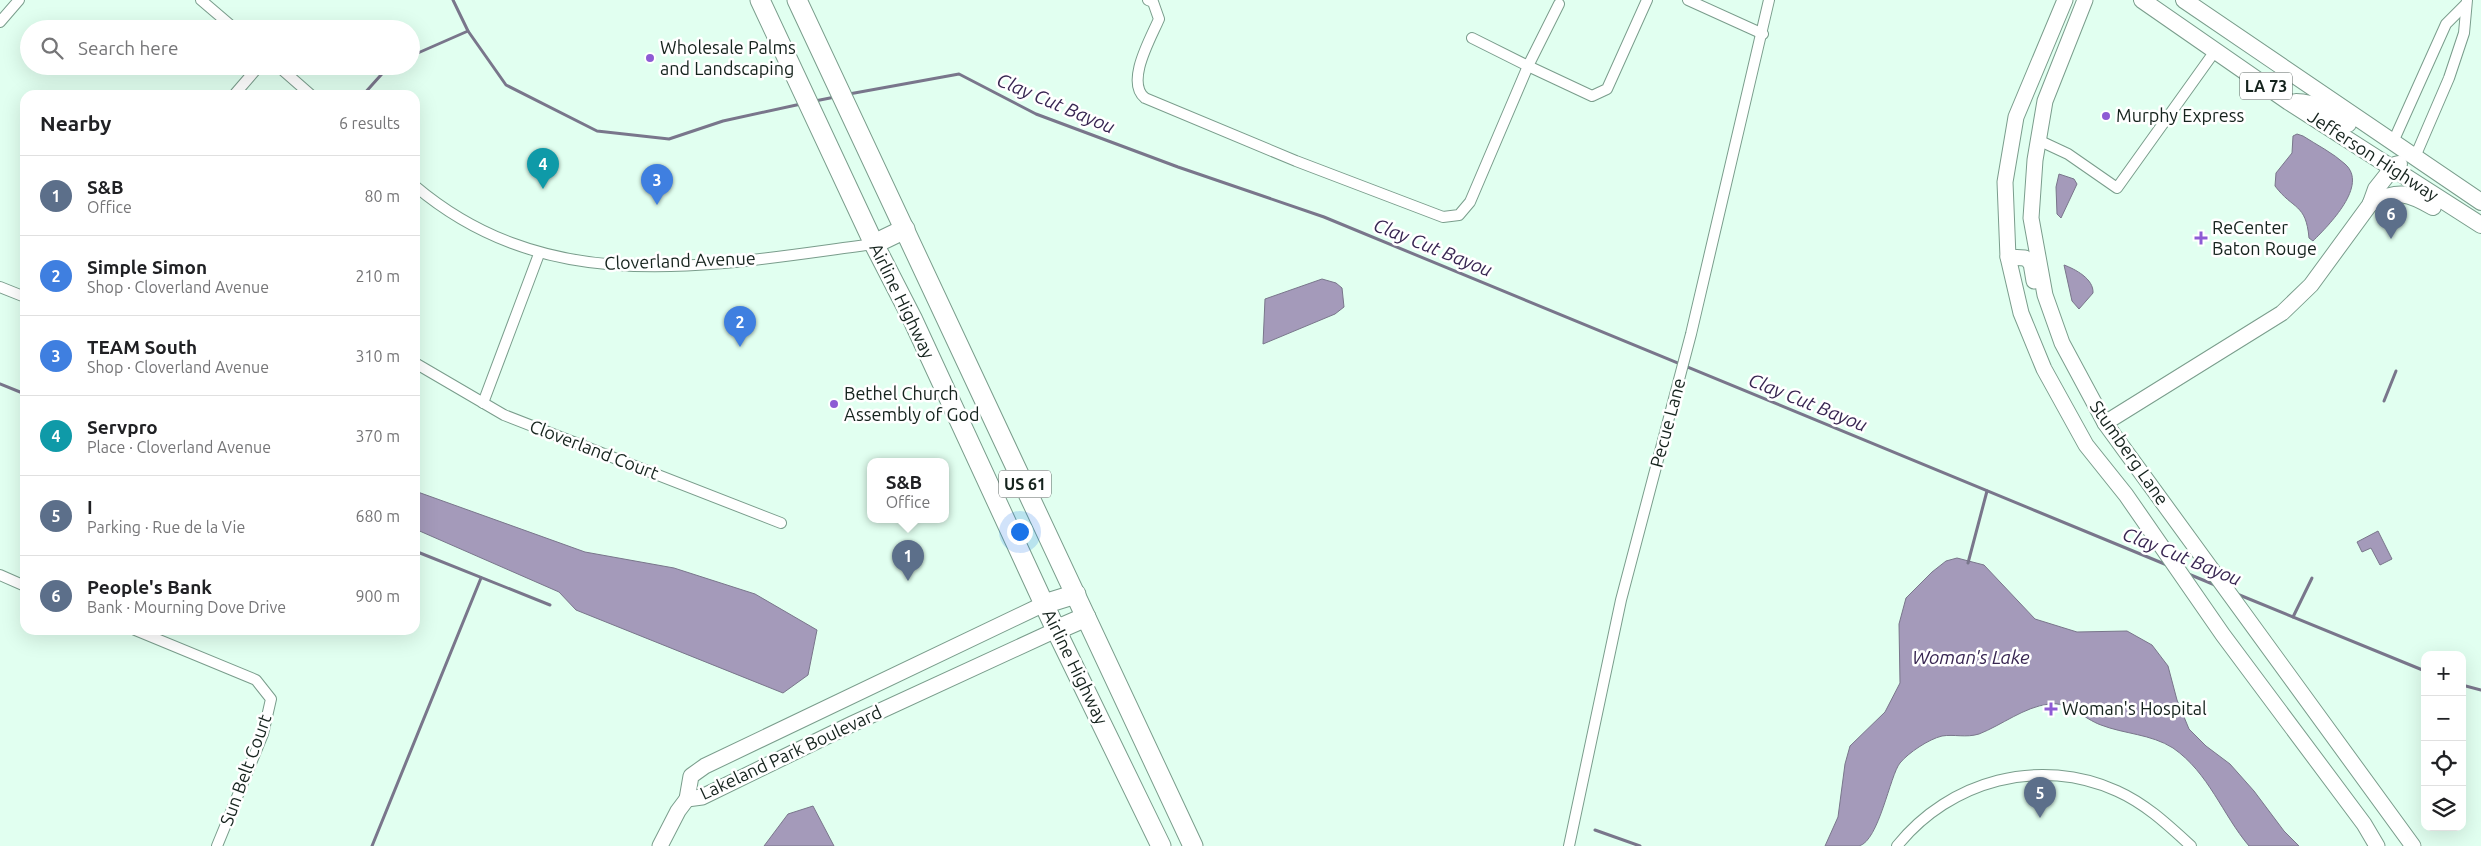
<!DOCTYPE html>
<html lang="en">
<head>
<meta charset="utf-8">
<style>
	:root { --surface:#fff; --page:#f2f2f2; --text:#202124; --muted:#757577; --line:#e0e0e0; --accent:#0f766e }
	body { margin:0; font-family:Ubuntu,sans-serif; background:var(--page); color:var(--text) }
	.controls { position:absolute; right:15px; bottom:15px; display:grid; overflow:hidden; border-radius:10px; box-shadow:0 5px 20px #0002 }
	.controls button { width:45px; height:45px; display:grid; place-items:center; padding:0; border:0; border-bottom:1px solid var(--line); background:var(--surface); color:var(--text); font:25px sans-serif }
	.you { position:absolute; left:1019px; top:531px; width:18px; height:18px; margin:-12px; border:4px solid #fff; border-radius:50%; background:#1a73e8; box-shadow:0 0 0 8px #1a73e833 }
	.badge { display:grid; place-items:center; width:32px; height:32px; border-radius:50%; background:var(--accent); color:#fff; font-size:16px; font-weight:700 }
	.pin { position:absolute; translate:-50% -41px; filter:drop-shadow(0 1px 2px #0008) }
	.pin::after { content:''; position:absolute; top:26px; width:18px; height:15px; background:inherit; clip-path:polygon(0 0,100% 0,50% 100%) }
	.popup { position:absolute; left:867px; top:458px; width:82px; height:65px; box-sizing:border-box; display:grid; place-content:center; border-radius:10px; background:var(--surface); filter:drop-shadow(0 1px 4px #0005); font-size:16px; white-space:nowrap; color:var(--muted) }
	.popup b { font-size:19px; color:var(--text) }
	.popup::after { content:''; position:absolute; left:50%; top:100%; margin-left:-10px; border:10px solid transparent; border-top-color:var(--surface) }
	.list { margin:0; padding:0; list-style:none }
	h2 { display:flex; justify-content:space-between; align-items:center; height:65px; margin:0; padding:0 20px; font-size:21px }
	h2 small { font-size:16px; font-weight:400; color:var(--muted) }
	.list li { display:grid; grid-template-columns:32px 1fr auto; gap:15px; align-items:center; box-sizing:border-box; height:80px; padding:0 20px; border-top:1px solid var(--line) }
	.list b { display:block; font-size:19px; white-space:nowrap }
	.list p { margin:0; font-size:16px; white-space:nowrap; color:var(--muted) }
	.list em { font-size:16px; font-style:normal; color:var(--muted) }
	.icon { flex:none; width:28px; height:28px; fill:none; stroke:currentColor; stroke-width:2; stroke-linecap:round; stroke-linejoin:round }
	.map { position:relative; flex:none; width:2481px; height:846px; overflow:hidden }
	.search { position:absolute; background:var(--surface); box-shadow:0 5px 20px #0002; left:20px; top:20px; width:400px; height:55px; display:flex; align-items:center; gap:12px; box-sizing:border-box; padding:0 18px; border-radius:28px; color:var(--muted); font-size:19px }
	.panel { position:absolute; background:var(--surface); box-shadow:0 5px 20px #0002; left:20px; top:90px; width:400px; height:545px; border-radius:15px }
	.map>svg:first-child { display:block }
	.water { fill:#a49aba; stroke:#79768b }
	.lines { fill:none; stroke-linecap:round; stroke-linejoin:round }
	.stream { stroke:#79768b; stroke-width:3 }
	.street-casing { stroke:#7a9d8c; stroke-width:12 }
	.secondary-casing { stroke:#7a9d8c; stroke-width:17 }
	.primary-casing { stroke:#7a9d8c; stroke-width:18 }
	.highway-casing { stroke:#7a9d8c; stroke-width:21 }
	.street { stroke:#fff; stroke-width:10 }
	.secondary { stroke:#fff; stroke-width:15 }
	.primary { stroke:#fff; stroke-width:16 }
	.highway { stroke:#fff; stroke-width:19 }
	.poi-dot { fill:#8e5bd4; stroke:#fff; stroke-width:2 }
	.labels { text-anchor:middle; stroke-width:5; stroke-linejoin:round; paint-order:stroke }
	.shield { fill:#fff; stroke:#5b6561; stroke-width:1 }
	.shield-label { font-size:16px; font-weight:bold; fill:#15231d }
	.poi-label { font-size:18px; fill:#15231d; stroke:#fff; text-anchor:start }
	.street-label { font-size:18px; fill:#15231d; stroke:#fff }
	.water-label { font-size:19px; font-style:italic; fill:#382652; stroke:#fff }
</style>
</head>
<body>
<div class="map">
<svg width="2481" height="846" viewBox="0 0 2481 846">
	<rect width="100%" height="100%" fill="#e1fff0"/>
	<g class="water">
		<path d="M2297 134 2303 136C2317 145 2333 153 2345 164 2369 185 2329 225 2313 241L2309 238C2306 203 2293 210 2275 186L2276 173 2292 153 2293 136Z"/>
		<path d="M2059 174 2074 179 2077 184 2061 218 2057 214 2056 187Z"/>
		<path d="M2064 265C2075 269 2094 279 2093 293L2079 309 2072 301Z"/>
		<path d="M1322 279 1336 283 1342 288 1344 307 1335 314 1263 344 1265 299Z"/>
		<path d="M415 491 585 552 674 568 755 594 817 630 808 675 783 693 576 610 559 592 415 529Z"/>
		<path d="M2378 531 2392 559 2380 565 2371 548 2362 552 2357 542Z"/>
		<path d="M1957 558 1984 565 2035 619 2077 632 2127 631 2152 645 2168 666 2177 700 2189 729 2206 746 2230 764 2254 791 2284 831 2299 846H2249C2222 814 2209 773 2173 748 2151 734 2124 734 2101 725 2084 719 2068 701 2049 704 2024 707 2002 725 1979 734 1966 738 1954 734 1942 736 1929 739 1908 753 1900 763 1890 775 1879 841 1859 846 1849 846 1835 846 1825 846L1838 817 1845 764 1850 746 1885 712 1900 683 1899 624 1906 598 1932 572 1946 561Z"/>
		<path d="M813 806 834 846H764L788 814Z"/>
	</g>
	<g class="lines">
		<g class="stream">
			<path d="M453 0 468 31 506 85 597 131 669 139 723 121 801 104"/>
			<path d="M411 56 468 31"/>
			<path d="M849 94 959 74 1036 114 1178 167 1324 217 2167 565"/>
			<path d="M363 95 389 66"/>
			<path d="M815 101 835 97"/>
			<path d="M0 384 25 394"/>
			<path d="M2384 401 2396 371"/>
			<path d="M415 551 550 605"/>
			<path d="M1968 563 1987 491"/>
			<path d="M2186 573 2215 585"/>
			<path d="M2237 594 2425 671"/>
			<path d="M2293 617 2312 578"/>
			<path d="M2462 685 2481 690"/>
			<path d="M1595 830 1640 846"/>
			<path d="M372 846 481 578"/>
		</g>
		<defs>
			<g id="street">
				<path d="M201 0 235 29"/>
				<path d="M1148 0 1153 2 1159 19C1151 38 1125 82 1145 98L1296 161 1443 217 1459 215 1470 202 1528 66 1592 96 1607 89 1647 0"/>
				<path d="M1688 0 1763 34"/>
				<path d="M0 22 19 0"/>
				<path d="M1472 38 1528 66 1559 4"/>
				<path d="M278 66 311 95"/>
				<path d="M234 95 259 66"/>
				<path d="M2038 140 2068 154 2117 188 2215 51"/>
				<path d="M2393 142 2446 24 2465 5"/>
				<path d="M2415 157 2449 78 2464 33 2467 0"/>
				<path d="M415 186C551 301 713 265 874 244"/>
				<path d="M0 287 25 297"/>
				<path d="M415 363 504 415 781 523"/>
				<path d="M483 403 539 254"/>
				<path d="M0 575 25 586"/>
				<path d="M135 630 256 680 271 699 263 734 217 846"/>
				<path d="M1569 846 1621 600 1691 334 1769 0"/>
				<path d="M1897 846C1950 780 2040 756 2117 791 2146 804 2168 825 2191 846"/>
			</g>
			<g id="secondary">
				<path d="M2065 0 2016 117 2005 182 2008 257 2021 313 2044 369 2086 445 2126 495 2223 635 2364 824 2377 846"/>
				<path d="M2085 0 2045 101 2035 160 2031 218 2045 295 2062 343 2105 423 2413 846"/>
				<path d="M2008 257 2025 258 2031 263 2034 281"/>
				<path d="M2105 423 2282 313 2311 285 2371 203"/>
				<path d="M687 799 691 776 705 766 1044 604"/>
				<path d="M687 799 702 797 852 724 1056 630"/>
				<path d="M660 846 678 811 687 799"/>
			</g>
			<g id="primary">
				<path d="M2142 0 2289 102 2481 225"/>
				<path d="M2184 0 2481 202"/>
				<path d="M2296 102C2316 102 2332 113 2348 124"/>
				<path d="M2371 203 2376 189 2395 165 2399 164"/>
				<path d="M2371 203C2399 190 2407 192 2433 207"/>
			</g>
			<g id="highway">
				<path d="M760 0 874 244 912 318 1056 630 1161 846"/>
				<path d="M797 0 1193 846"/>
				<path d="M874 244 905 229"/>
				<path d="M1044 604 1076 594"/>
				<path d="M1056 630 1086 617"/>
			</g>
		</defs>
		<use href="#street" class="street-casing"/>
		<use href="#secondary" class="secondary-casing"/>
		<use href="#primary" class="primary-casing"/>
		<use href="#highway" class="highway-casing"/>
		<use href="#street" class="street"/>
		<use href="#secondary" class="secondary"/>
		<use href="#primary" class="primary"/>
		<use href="#highway" class="highway"/>
	</g>
	<g class="poi-dot">
		<circle cx="650" cy="58" r="5"/>
		<circle cx="2106" cy="116" r="5"/>
		<path d="M2198.5 230.5h5v5h5v5h-5v5h-5v-5h-5v-5h5z"/>
		<circle cx="834" cy="404" r="5"/>
		<path d="M2048.5 701.5h5v5h5v5h-5v5h-5v-5h-5v-5h5z"/>
	</g>
	<g class="labels">
		<g class="shield">
			<rect x="2240" y="72.5" width="52" height="27" rx="4"/>
			<rect x="999" y="470.5" width="52" height="27" rx="4"/>
		</g>
		<g class="shield-label">
			<text x="2266" y="92">LA 73</text>
			<text x="1025" y="490">US 61</text>
		</g>
		<g class="poi-label">
			<text x="660" y="54">Wholesale Palms<tspan x="660" dy="21">and Landscaping</tspan></text>
			<text x="2116" y="122">Murphy Express</text>
			<text x="2212" y="234">ReCenter<tspan x="2212" dy="21">Baton Rouge</tspan></text>
			<text x="844" y="400">Bethel Church<tspan x="844" dy="21">Assembly of God</tspan></text>
			<text x="2062" y="715">Woman's Hospital</text>
		</g>
		<g class="street-label">
			<text transform="translate(2373 156) rotate(33)" y="6">Jefferson Highway</text>
			<text transform="translate(680 261) rotate(-2)" y="6">Cloverland Avenue</text>
			<text transform="translate(902 301) rotate(64)" y="6">Airline Highway</text>
			<text transform="translate(1668 423) rotate(-75)" y="6">Pecue Lane</text>
			<text transform="translate(594 450) rotate(21)" y="6">Cloverland Court</text>
			<text transform="translate(2129 453) rotate(55)" y="6">Stumberg Lane</text>
			<text transform="translate(1075 667) rotate(64)" y="6">Airline Highway</text>
			<text transform="translate(791 753) rotate(-25)" y="6">Lakeland Park Boulevard</text>
			<text transform="translate(246 770) rotate(-70)" y="6">Sun Belt Court</text>
		</g>
		<g class="water-label">
			<text transform="translate(1056 103) rotate(23)" y="7">Clay Cut Bayou</text>
			<text transform="translate(1433 247) rotate(22)" y="7">Clay Cut Bayou</text>
			<text transform="translate(1808 402) rotate(22)" y="7">Clay Cut Bayou</text>
			<text transform="translate(2182 556) rotate(22)" y="7">Clay Cut Bayou</text>
			<text x="1971" y="664">Woman's Lake</text>
		</g>
	</g>
</svg>
<div class="controls">
<button>+</button>
<button>−</button>
<button><svg class="icon" aria-label="locate" viewBox="0 0 24 24"><circle cx="12" cy="12" r="6"/><path d="M12 2v4M12 18v4M2 12h4M18 12h4"/></svg></button>
<button><svg class="icon" aria-label="layers" viewBox="0 0 24 24"><path d="M12 4l9 5-9 5-9-5zM3 14l9 5 9-5"/></svg></button>
</div>
<div class="you"></div>
<div class="pin badge" style="left:908px;top:581px;background:#5c6f8a">1</div>
<div class="popup"><b>S&amp;B</b>Office</div>
<div class="pin badge" style="left:740px;top:347px;background:#3f7fe0">2</div>
<div class="pin badge" style="left:657px;top:205px;background:#3f7fe0">3</div>
<div class="pin badge" style="left:543px;top:189px;background:#0f9aa8">4</div>
<div class="pin badge" style="left:2040px;top:818px;background:#5c6f8a">5</div>
<div class="pin badge" style="left:2391px;top:239px;background:#5c6f8a">6</div>
<div class="search"><svg class="icon" aria-label="search" viewBox="0 0 24 24"><circle cx="10" cy="10" r="6"/><path d="M15 15l6 6"/></svg>Search here</div>
<section class="panel">
<h2>Nearby<small>6 results</small></h2>
<ul class="list">
<li><span class="badge" style="background:#5c6f8a">1</span><div><b>S&amp;B</b><p>Office</p></div><em>80 m</em></li>
<li><span class="badge" style="background:#3f7fe0">2</span><div><b>Simple Simon</b><p>Shop · Cloverland Avenue</p></div><em>210 m</em></li>
<li><span class="badge" style="background:#3f7fe0">3</span><div><b>TEAM South</b><p>Shop · Cloverland Avenue</p></div><em>310 m</em></li>
<li><span class="badge" style="background:#0f9aa8">4</span><div><b>Servpro</b><p>Place · Cloverland Avenue</p></div><em>370 m</em></li>
<li><span class="badge" style="background:#5c6f8a">5</span><div><b>I</b><p>Parking · Rue de la Vie</p></div><em>680 m</em></li>
<li><span class="badge" style="background:#5c6f8a">6</span><div><b>People's Bank</b><p>Bank · Mourning Dove Drive</p></div><em>900 m</em></li>
</ul>
</section>
</div>
</body>
</html>
